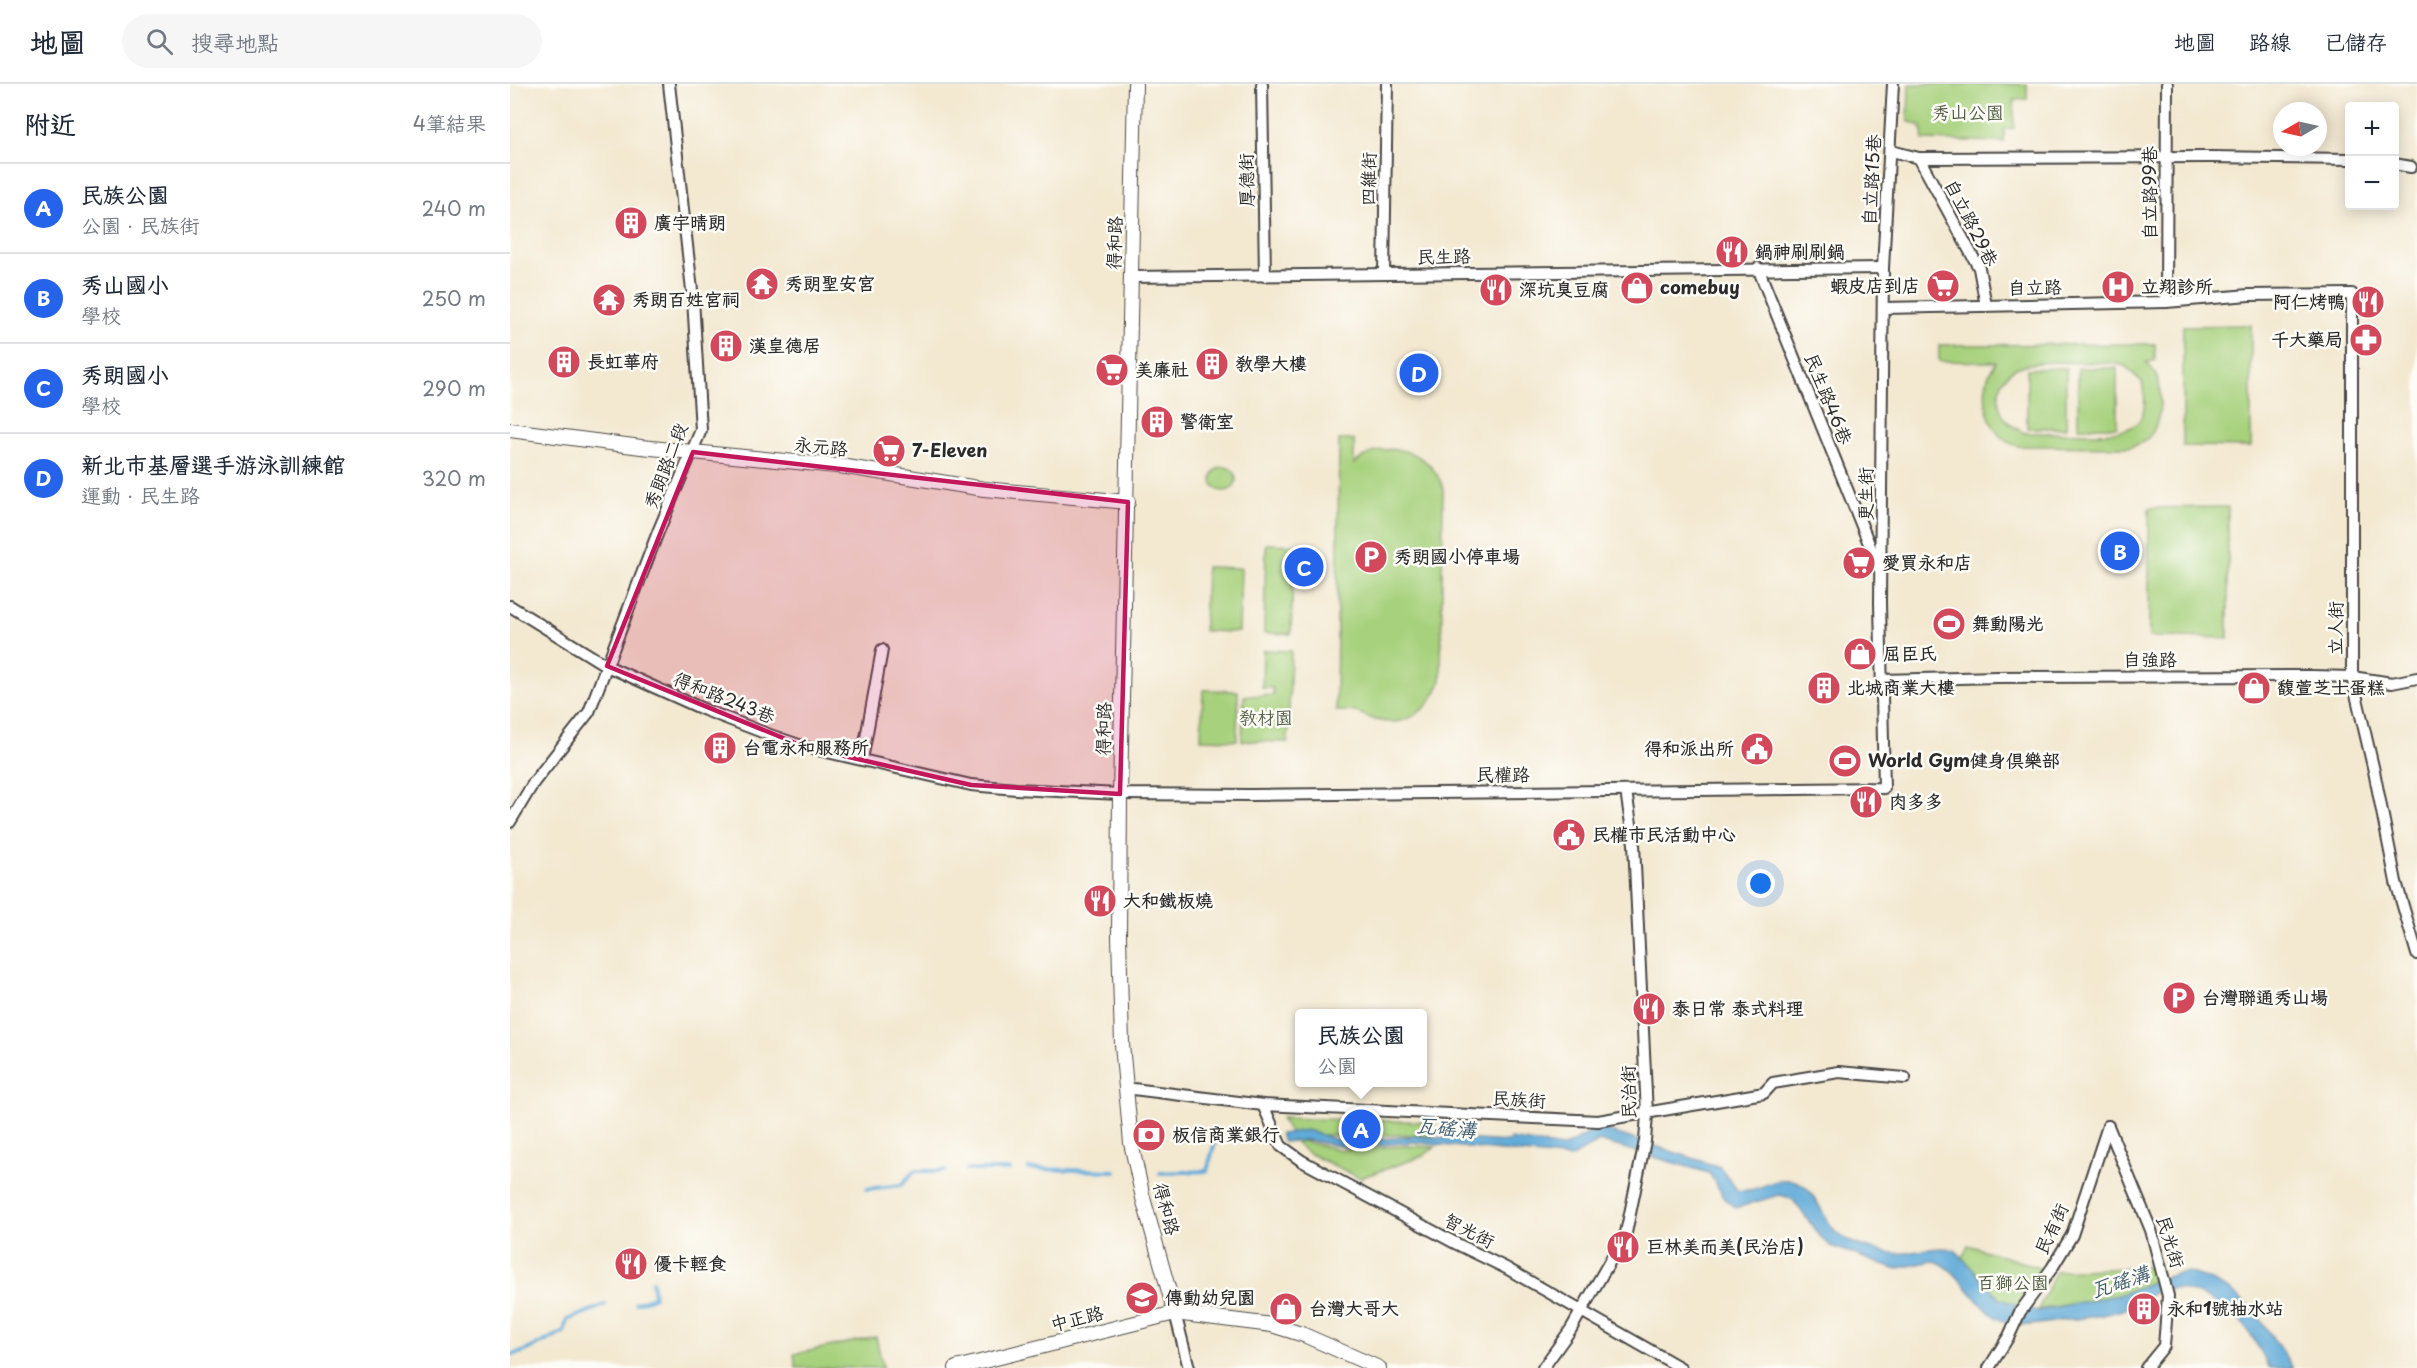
<!DOCTYPE html>
<html lang="zh-TW">
<head>
<meta charset="utf-8">
<style>
	:root { --surface:#fff; --page:#f6f6f7; --text:#1f2937; --muted:#747a83; --line:#e0e1e3; --accent:#2563eb }
	body { margin:0; font-family:"Playpen Sans","LXGW WenKai TC",sans-serif; background:var(--page); color:var(--text) }
	.controls { position:absolute; right:18px; top:18px; display:grid; overflow:hidden; border-radius:6px; box-shadow:0 3px 15px #0003 }
	.controls button { width:54px; height:54px; display:grid; place-items:center; padding:0; border:0; border-bottom:2px solid var(--line); background:var(--surface); color:var(--text); font:30px sans-serif }
	.compass { position:absolute; left:1763px; top:18px; width:54px; height:54px; border-radius:50%; background:var(--surface); box-shadow:0 3px 15px #0003; rotate:261deg }
	.you { position:absolute; left:1251px; top:800px; width:21px; height:21px; margin:-15px; border:4px solid #fff; border-radius:50%; background:#1a73e8; box-shadow:0 0 0 9px #1a73e833 }
	.badge { display:grid; place-items:center; width:39px; height:39px; border-radius:50%; background:var(--accent); color:#fff; font-size:20px; font-weight:700 }
	.pin { position:absolute; translate:-50% -50%; border:3px solid #fff; box-shadow:0 2px 6px #0006 }
	.popup { position:absolute; left:785px; top:925px; width:132px; height:78px; box-sizing:border-box; display:grid; place-content:center; border-radius:6px; background:var(--surface); filter:drop-shadow(0 2px 4px #0005); font-size:20px; white-space:nowrap; color:var(--muted) }
	.popup b { font-size:22px; color:var(--text) }
	.popup::after { content:''; position:absolute; left:50%; top:100%; margin-left:-12px; border:12px solid transparent; border-top-color:var(--surface) }
	.list { margin:0; padding:0; list-style:none }
	h2 { display:flex; justify-content:space-between; align-items:center; height:78px; margin:0; padding:0 24px; font-size:26px }
	h2 small { font-size:20px; font-weight:400; color:var(--muted) }
	.list li { display:grid; grid-template-columns:39px 1fr auto; gap:18px; align-items:center; box-sizing:border-box; height:90px; padding:0 24px; border-top:2px solid var(--line) }
	.list b { display:block; font-size:22px; white-space:nowrap }
	.list p { margin:0; font-size:20px; white-space:nowrap; color:var(--muted) }
	.list em { font-size:20px; font-style:normal; color:var(--muted) }
	.icon { flex:none; width:33px; height:33px; fill:none; stroke:currentColor; stroke-width:2; stroke-linecap:round; stroke-linejoin:round }
	.map { position:relative; flex:none; width:1907px; height:1284px; overflow:hidden }
	header { display:flex; align-items:center; gap:36px; box-sizing:border-box; height:84px; padding:0 30px; background:var(--surface); border-bottom:2px solid var(--line) }
	header strong { font-size:28px }
	nav { display:flex; gap:33px; margin-inline-start:auto; font-size:21px }
	.search { width:420px; height:54px; background:var(--page); display:flex; align-items:center; gap:15px; box-sizing:border-box; padding:0 21px; border-radius:33px; color:var(--muted); font-size:22px }
	main { display:flex }
	aside { flex:1; background:var(--surface) }
	.map>svg:first-child { display:block }
	.green { fill:#a7d17d; stroke:#697e54; stroke-width:1.5; fill-rule:evenodd }
	.water { fill:#61aad8; stroke:#466a82; stroke-width:1.5 }
	.lines { fill:none; stroke-linecap:round; stroke-linejoin:round }
	.stream { stroke:#61aad8; stroke-width:4 }
	.minor-casing { stroke:#494744; stroke-width:14 }
	.tertiary-casing { stroke:#494744; stroke-width:16 }
	.minor { stroke:#fff; stroke-width:10 }
	.tertiary { stroke:#fff; stroke-width:14 }
	.marked { fill:#c2185b; fill-opacity:0.2; stroke:#c2185b; stroke-width:4.5; stroke-linejoin:round }
	.labels { text-anchor:middle; stroke-width:5; stroke-linejoin:round; paint-order:stroke }
	.park-label { font-size:18px; fill:#505d44; stroke:#fdfcf7 }
	.street-label { font-size:18px; fill:#2b2b2b; stroke:#fdfcf7 }
	.poi-label { font-size:18px; font-weight:bold; fill:#2b2b2b; stroke:#fdfcf7; text-anchor:start }
	.water-label { font-size:20px; font-style:italic; fill:#415e70; stroke:#fdfcf7 }
</style>
</head>
<body>
<header>
<strong>地圖</strong>
<div class="search"><svg class="icon" aria-label="search" viewBox="0 0 24 24"><circle cx="10" cy="10" r="6"/><path d="M15 15l6 6"/></svg>搜尋地點</div>
<nav><a>地圖</a><a>路線</a><a>已儲存</a></nav>
</header>
<main>
<aside>
<h2>附近<small>4筆結果</small></h2>
<ul class="list">
<li><span class="badge">A</span><div><b>民族公園</b><p>公園 · 民族街</p></div><em>240 m</em></li>
<li><span class="badge">B</span><div><b>秀山國小</b><p>學校</p></div><em>250 m</em></li>
<li><span class="badge">C</span><div><b>秀朗國小</b><p>學校</p></div><em>290 m</em></li>
<li><span class="badge">D</span><div><b>新北市基層選手游泳訓練館</b><p>運動 · 民生路</p></div><em>320 m</em></li>
</ul>
</aside>
<div class="map">
<svg width="1907" height="1284" viewBox="0 0 1907 1284">
	<rect width="100%" height="100%" fill="#fdfcf7"/>
	<filter id="ink" filterUnits="userSpaceOnUse"><feTurbulence type="fractalNoise" baseFrequency=".0167" numOctaves="2"/><feDisplacementMap in="SourceGraphic" scale="12" xChannelSelector="R" yChannelSelector="G"/><feConvolveMatrix kernelMatrix="1 2 1 2 8 2 1 2 1" color-interpolation-filters="sRGB"/></filter>
	<filter id="wash" filterUnits="userSpaceOnUse"><feTurbulence type="fractalNoise" baseFrequency=".008" numOctaves="4" result="noise"/><feDisplacementMap in="SourceGraphic" scale="24" xChannelSelector="R" yChannelSelector="G"/><feGaussianBlur stdDeviation="1.35" result="paint"/><feColorMatrix in="noise" values="0 0 0 0 0 0 0 0 0 0 0 0 0 0 0 0 0 1.4 0 .05"/><feComposite in="paint" operator="in"/></filter>
	<g filter="url(#wash)">
		<rect width="100%" height="100%" fill="#f3e8d0"/>
		<g class="green">
			<path d="M1399 0H1517V15L1504 16V44L1494 45V58L1413 56 1411 42 1398 37Z"/>
			<path d="M1741 241V363L1673 362V242Z"/>
			<path d="M1645 260V277L1636 278C1639 282 1643 285 1645 289 1654 307 1652 346 1633 358 1630 360 1624 361 1620 363L1508 362C1479 355 1470 316 1479 290 1481 286 1484 282 1486 278L1429 277V261ZM1604 279 1615 282 1632 298C1645 351 1610 349 1571 349 1552 349 1534 349 1515 349 1502 343 1491 335 1489 319 1487 305 1493 291 1506 284 1524 275 1582 279 1604 279Z"/>
			<path d="M1556 284V344H1517V285Z"/>
			<rect x="1568" y="284" width="39" height="59"/>
			<path d="M829 356H844V380C874 353 920 364 933 404L931 598C920 625 898 644 866 636 860 635 855 631 849 629 843 626 833 627 826 627Z"/>
			<circle cx="714" cy="395" r="12"/>
			<path d="M1718 423V554L1639 553V424Z"/>
			<path d="M756 460 784 461 781 550 754 549Z"/>
			<path d="M696 483 731 484 729 548 694 547Z"/>
			<path d="M753 566 781 567 778 658 732 657 734 612 763 611V604H752Z"/>
			<path d="M693 606 728 607 727 656 691 655Z"/>
			<path d="M771 1034 924 1038V1051H782Z"/>
			<path d="M782 1055 831 1066 895 1062 925 1063 913 1072 850 1094 798 1069Z"/>
			<path d="M1458 1161 1539 1187 1510 1231 1470 1206 1449 1181Z"/>
			<path d="M1645 1183 1648 1195 1613 1210 1528 1226 1546 1187Z"/>
			<path d="M366 1253 373 1284H286L284 1270Z"/>
		</g>
		<path class="water" d="M1089 1044 1210 1083 1227 1106C1248 1110 1264 1091 1285 1097 1305 1103 1312 1133 1325 1147 1337 1159 1359 1165 1376 1168 1398 1174 1423 1159 1445 1166L1490 1215 1527 1227 1608 1211 1665 1190 1678 1188 1698 1195 1723 1208 1747 1230 1783 1284H1760C1752 1272 1743 1251 1734 1241 1718 1224 1682 1201 1658 1205 1641 1207 1627 1220 1612 1226 1592 1233 1570 1234 1549 1237 1531 1240 1513 1244 1495 1238 1466 1227 1448 1181 1423 1177L1384 1185 1321 1162 1313 1156 1283 1116 1277 1113 1269 1111 1226 1124 1216 1116 1199 1089 1089 1057 1061 1074 902 1058 840 1064 797 1056 773 1058 770 1050 796 1046 824 1055 863 1056 905 1052 999 1058 1000 1055 1053 1063Z"/>
		<g class="lines">
			<g class="stream">
				<path d="M518 1085 605 1087"/>
				<path d="M457 1086H500"/>
				<path d="M650 1089 697 1087 706 1054"/>
				<path d="M357 1105 391 1101 405 1087H435"/>
				<path d="M126 1219 144 1213 142 1197"/>
				<path d="M0 1271 13 1268 54 1248 57 1236 95 1221"/>
			</g>
		</g>
	</g>
	<g filter="url(#ink)">
		<g class="lines">
			<defs>
				<g id="minor">
					<path d="M752 0 755 192"/>
					<path d="M1381 67 1409 74 1701 73 1840 75"/>
					<path d="M1409 74 1469 184 1476 222"/>
					<path d="M1884 80 1901 83"/>
					<path d="M1248 184 1370 487"/>
					<path d="M874 190 877 0"/>
					<path d="M621 193 1373 184"/>
					<path d="M1656 218 1657 0"/>
					<path d="M1374 224 1656 218 1739 211 1842 210V593L1864 687 1886 798 1907 870"/>
					<path d="M0 522 97 582 195 626 260 651 295 663 461 701 506 705 610 710 740 711 1374 704 1370 519 1373 184 1383 0"/>
					<path d="M1372 596 1487 593 1802 592 1842 593 1882 599 1907 594"/>
					<path d="M352 676 372 566"/>
					<path d="M0 738 24 698 79 628 148 448 191 346 183 215 159 0"/>
					<path d="M615 1004 753 1021 1088 1037 1254 1009 1263 999 1329 988 1395 994"/>
					<path d="M753 1021 771 1062 792 1077 947 1160 996 1184 1171 1284"/>
					<path d="M1598 1042 1641 1146 1658 1212 1654 1262 1636 1284"/>
					<path d="M665 1229 679 1284"/>
					<path d="M1033 1284 1061 1245 1116 1149 1135 1057 1137 1030 1124 760 1116 707"/>
					<path d="M1479 1284 1499 1252 1510 1228 1542 1184 1562 1151 1598 1042"/>
				</g>
				<g id="tertiary">
					<path d="M625 0 610 710 609 852 612 960 621 1059 633 1114 665 1229"/>
					<path d="M0 346 131 363 337 383 474 405 618 418"/>
					<path d="M446 1284 665 1229 762 1241 794 1251 869 1284"/>
				</g>
			</defs>
			<use href="#minor" class="minor-casing"/>
			<use href="#tertiary" class="tertiary-casing"/>
			<use href="#minor" class="minor"/>
			<use href="#tertiary" class="tertiary"/>
		</g>
	</g>
	<path class="marked" d="M183 368 618 418 610 710 461 701 295 663 97 582Z"/>
	<defs>
		<symbol id="building-disc" viewBox="-11 -11 22 22"><circle r="9.5" fill="#d1495b" stroke="#fdfcf7"/><path d="M-4-6H4V6H1V3H-1V6H-4ZM-2.5-4.3h1.7v1.8h-1.7ZM.8-4.3h1.7v1.8H.8ZM-2.5-1h1.7V.8h-1.7ZM.8-1h1.7V.8H.8Z" fill="#fff"/></symbol>
		<symbol id="restaurant-disc" viewBox="-11 -11 22 22"><circle r="9.5" fill="#d1495b" stroke="#fdfcf7"/><path d="M-5-6h1v4h1v-4h1v4h1v-4h1v5L-1.5 .5V6h-2V.5L-5-1ZM5-6V6H3V1.5H1.5Q1.5-4 5-6Z" fill="#fff"/></symbol>
		<symbol id="temple-disc" viewBox="-11 -11 22 22"><circle r="9.5" fill="#d1495b" stroke="#fdfcf7"/><path d="M0-6L5-2H3V0L6.5 2.5H4V6H1.5V3h-3V6H-4V2.5H-6.5L-3 0V-2H-5Z" fill="#fff"/></symbol>
		<symbol id="supermarket-disc" viewBox="-11 -11 22 22"><circle r="9.5" fill="#d1495b" stroke="#fdfcf7"/><path d="M-6-5.5h2.5l.6 2H6L4.5 2H-2.5L-4.4-4H-6ZM-1.5 3.2a1.3 1.3 0 1 0 .1 0ZM3 3.2a1.3 1.3 0 1 0 .1 0Z" fill="#fff"/></symbol>
		<symbol id="hospital-disc" viewBox="-11 -11 22 22"><circle r="9.5" fill="#d1495b" stroke="#fdfcf7"/><path d="M-5-5h3v3.5h4V-5h3V5h-3V1.5h-4V5h-3Z" fill="#fff"/></symbol>
		<symbol id="shop-disc" viewBox="-11 -11 22 22"><circle r="9.5" fill="#d1495b" stroke="#fdfcf7"/><path d="M-5-2.5h2.3a2.7 3.5 0 0 1 5.4 0H5L5.5 6h-11ZM-1.5-2.5h3a1.5 2.3 0 0 0-3 0Z" fill="#fff"/></symbol>
		<symbol id="pharmacy-disc" viewBox="-11 -11 22 22"><circle r="9.5" fill="#d1495b" stroke="#fdfcf7"/><path d="M-2-6h4v4h4v4h-4v4h-4v-4h-4v-4h4Z" fill="#fff"/></symbol>
		<symbol id="parking-disc" viewBox="-11 -11 22 22"><circle r="9.5" fill="#d1495b" stroke="#fdfcf7"/><path d="M-3.5-5.5H1a3.5 3.5 0 0 1 0 7H-1V5.5H-3.5ZM-1-3.4V-.6H.8a1.4 1.4 0 0 0 0-2.8Z" fill="#fff"/></symbol>
		<symbol id="stadium-disc" viewBox="-11 -11 22 22"><circle r="9.5" fill="#d1495b" stroke="#fdfcf7"/><path d="M0-5a6.5 5 0 1 0 0 10a6.5 5 0 1 0 0-10ZM-3.5-1.8h7v3.6h-7Z" fill="#fff"/></symbol>
		<symbol id="civic-disc" viewBox="-11 -11 22 22"><circle r="9.5" fill="#d1495b" stroke="#fdfcf7"/><path d="M-.6-6.5H3V-4.5H.6V-3L4-1V1h2V6H-6V1h2V-1L-.6-3ZM-1.2 2.5V6h2.4V2.5Z" fill="#fff"/></symbol>
		<symbol id="bank-disc" viewBox="-11 -11 22 22"><circle r="9.5" fill="#d1495b" stroke="#fdfcf7"/><path d="M-6-4H6V4H-6ZM0-2.3a2.3 2.3 0 1 0 0 4.6a2.3 2.3 0 1 0 0-4.6Z" fill="#fff"/></symbol>
		<symbol id="school-disc" viewBox="-11 -11 22 22"><circle r="9.5" fill="#d1495b" stroke="#fdfcf7"/><path d="M0-5L7-2L0 1L-7-2ZM-4 1L0 2.5L4 1V4Q0 6-4 4Z" fill="#fff"/></symbol>
	</defs>
	<g fill-rule="evenodd">
		<use href="#building-disc" x="102" y="120" width="38" height="38"/>
		<use href="#restaurant-disc" x="1203" y="149" width="38" height="38"/>
		<use href="#temple-disc" x="233" y="181" width="38" height="38"/>
		<use href="#supermarket-disc" x="1414" y="183" width="38" height="38"/>
		<use href="#hospital-disc" x="1589" y="184" width="38" height="38"/>
		<use href="#shop-disc" x="1108" y="185" width="38" height="38"/>
		<use href="#restaurant-disc" x="967" y="187" width="38" height="38"/>
		<use href="#temple-disc" x="80" y="197" width="38" height="38"/>
		<use href="#restaurant-disc" x="1839" y="199" width="38" height="38"/>
		<use href="#pharmacy-disc" x="1837" y="237" width="38" height="38"/>
		<use href="#building-disc" x="197" y="243" width="38" height="38"/>
		<use href="#building-disc" x="35" y="259" width="38" height="38"/>
		<use href="#building-disc" x="683" y="261" width="38" height="38"/>
		<use href="#supermarket-disc" x="583" y="267" width="38" height="38"/>
		<use href="#building-disc" x="628" y="319" width="38" height="38"/>
		<use href="#supermarket-disc" x="360" y="348" width="38" height="38"/>
		<use href="#parking-disc" x="842" y="454" width="38" height="38"/>
		<use href="#supermarket-disc" x="1330" y="460" width="38" height="38"/>
		<use href="#stadium-disc" x="1420" y="521" width="38" height="38"/>
		<use href="#shop-disc" x="1331" y="551" width="38" height="38"/>
		<use href="#building-disc" x="1295" y="585" width="38" height="38"/>
		<use href="#shop-disc" x="1725" y="585" width="38" height="38"/>
		<use href="#building-disc" x="191" y="645" width="38" height="38"/>
		<use href="#civic-disc" x="1228" y="646" width="38" height="38"/>
		<use href="#stadium-disc" x="1316" y="658" width="38" height="38"/>
		<use href="#restaurant-disc" x="1337" y="699" width="38" height="38"/>
		<use href="#civic-disc" x="1040" y="732" width="38" height="38"/>
		<use href="#restaurant-disc" x="571" y="798" width="38" height="38"/>
		<use href="#parking-disc" x="1650" y="895" width="38" height="38"/>
		<use href="#restaurant-disc" x="1120" y="906" width="38" height="38"/>
		<use href="#bank-disc" x="620" y="1032" width="38" height="38"/>
		<use href="#restaurant-disc" x="1094" y="1144" width="38" height="38"/>
		<use href="#restaurant-disc" x="102" y="1161" width="38" height="38"/>
		<use href="#school-disc" x="613" y="1195" width="38" height="38"/>
		<use href="#shop-disc" x="757" y="1206" width="38" height="38"/>
		<use href="#building-disc" x="1615" y="1206" width="38" height="38"/>
	</g>
	<g class="labels">
		<g class="park-label">
			<text x="1458" y="35">秀山公園</text>
			<text x="756" y="640">教材園</text>
			<text x="1503" y="1205">百獅公園</text>
		</g>
		<g class="street-label">
			<text transform="translate(859 95) rotate(-89)" y="6">四維街</text>
			<text transform="translate(737 96) rotate(-91)" y="6">厚德街</text>
			<text transform="translate(1362 96) rotate(-87)" y="6">自立路15巷</text>
			<text transform="translate(1640 109) rotate(-90)" y="6">自立路99巷</text>
			<text transform="translate(1461 139) rotate(63)" y="6">自立路29巷</text>
			<text transform="translate(605 159) rotate(-88)" y="6">得和路</text>
			<text transform="translate(934 173) rotate(-1)" y="6">民生路</text>
			<text transform="translate(1525 204) rotate(-1)" y="6">自立路</text>
			<text transform="translate(1318 315) rotate(68)" y="6">民生路46巷</text>
			<text transform="translate(311 363) rotate(6)" y="6">永元路</text>
			<text transform="translate(156 382) rotate(-69)" y="6">秀朗路二段</text>
			<text transform="translate(1356 410) rotate(-90)" y="6">更生街</text>
			<text transform="translate(1826 544) rotate(-90)" y="6">立人街</text>
			<text x="1640" y="582">自強路</text>
			<text transform="translate(214 614) rotate(22)" y="6">得和路243巷</text>
			<text transform="translate(594 645) rotate(-89)" y="6">得和路</text>
			<text x="993" y="697">民權路</text>
			<text transform="translate(1119 1008) rotate(-91)" y="6">民治街</text>
			<text transform="translate(1009 1016) rotate(3)" y="6">民族街</text>
			<text transform="translate(656 1125) rotate(75)" y="6">得和路</text>
			<text transform="translate(1542 1145) rotate(-65)" y="6">民有街</text>
			<text transform="translate(959 1147) rotate(27)" y="6">智光街</text>
			<text transform="translate(1660 1158) rotate(73)" y="6">民光街</text>
			<text transform="translate(567 1235) rotate(-14)" y="6">中正路</text>
		</g>
		<g class="poi-label">
			<text x="144" y="145">廣宇晴朗</text>
			<text x="1245" y="174">鍋神刷刷鍋</text>
			<text x="275" y="206">秀朗聖安宮</text>
			<text x="1410" y="208" text-anchor="end">蝦皮店到店</text>
			<text x="1631" y="209">立翔診所</text>
			<text x="1150" y="210">comebuy</text>
			<text x="1009" y="212">深坑臭豆腐</text>
			<text x="122" y="222">秀朗百姓宮祠</text>
			<text x="1835" y="224" text-anchor="end">阿仁烤鴨</text>
			<text x="1833" y="262" text-anchor="end">千大藥局</text>
			<text x="239" y="268">漢皇德居</text>
			<text x="77" y="284">長虹華府</text>
			<text x="725" y="286">教學大樓</text>
			<text x="625" y="292">美廉社</text>
			<text x="670" y="344">警衛室</text>
			<text x="402" y="373">7-Eleven</text>
			<text x="884" y="479">秀朗國小停車場</text>
			<text x="1372" y="485">愛買永和店</text>
			<text x="1462" y="546">舞動陽光</text>
			<text x="1373" y="576">屈臣氏</text>
			<text x="1337" y="610">北城商業大樓</text>
			<text x="1767" y="610">馥萱芝士蛋糕</text>
			<text x="233" y="670">台電永和服務所</text>
			<text x="1224" y="671" text-anchor="end">得和派出所</text>
			<text x="1358" y="683">World Gym健身俱樂部</text>
			<text x="1379" y="724">肉多多</text>
			<text x="1082" y="757">民權市民活動中心</text>
			<text x="613" y="823">大和鐵板燒</text>
			<text x="1692" y="920">台灣聯通秀山場</text>
			<text x="1162" y="931">泰日常 泰式料理</text>
			<text x="662" y="1057">板信商業銀行</text>
			<text x="1136" y="1169">巨林美而美(民治店)</text>
			<text x="144" y="1186">優卡輕食</text>
			<text x="655" y="1220">傳動幼兒園</text>
			<text x="799" y="1231">台灣大哥大</text>
			<text x="1657" y="1231">永和1號抽水站</text>
		</g>
		<g class="water-label">
			<text transform="translate(936 1044) rotate(5)" y="7">瓦磘溝</text>
			<text transform="translate(1610 1198) rotate(-18)" y="7">瓦磘溝</text>
		</g>
	</g>
</svg>
<div class="controls">
<button>+</button>
<button>−</button>
</div>
<svg class="compass" viewBox="-18 -18 36 36"><path d="M0-13l5 13h-10z" fill="#e53935"/><path d="M0 13l5-13h-10z" fill="#747a83"/></svg>
<div class="you"></div>
<div class="pin badge" style="left:851px;top:1045px">A</div>
<div class="popup"><b>民族公園</b>公園</div>
<div class="pin badge" style="left:1610px;top:467px">B</div>
<div class="pin badge" style="left:794px;top:483px">C</div>
<div class="pin badge" style="left:909px;top:289px">D</div>
</div>
</main>
</body>
</html>
